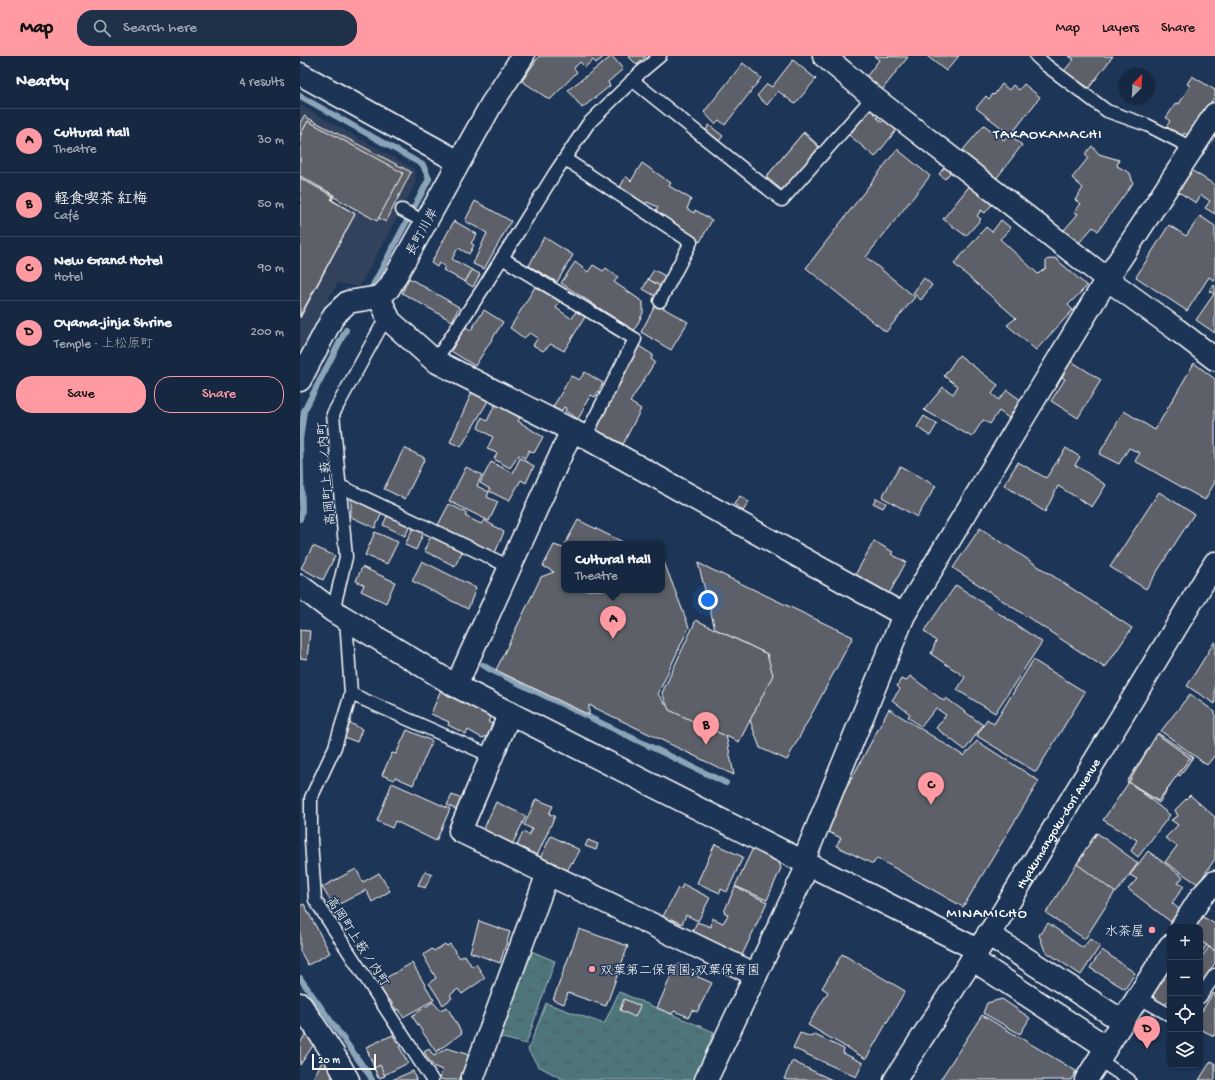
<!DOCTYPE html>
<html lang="en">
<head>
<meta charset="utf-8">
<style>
	:root { --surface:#162841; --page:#1f3048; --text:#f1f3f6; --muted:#9ea6b1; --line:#35445a; --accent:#ff9aa2 }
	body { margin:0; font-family:"Gochi Hand","Klee One",sans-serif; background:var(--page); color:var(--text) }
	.controls { position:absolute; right:12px; bottom:12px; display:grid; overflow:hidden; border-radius:8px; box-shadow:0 1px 3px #0004 }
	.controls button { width:36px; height:36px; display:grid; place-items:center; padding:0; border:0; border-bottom:1px solid var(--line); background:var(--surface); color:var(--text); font:20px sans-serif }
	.compass { position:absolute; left:819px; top:12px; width:36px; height:36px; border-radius:50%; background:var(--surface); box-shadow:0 1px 3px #0004; rotate:24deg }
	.scale { position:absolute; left:12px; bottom:10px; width:64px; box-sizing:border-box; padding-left:4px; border:2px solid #fff; border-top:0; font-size:11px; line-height:14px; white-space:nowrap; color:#fff; -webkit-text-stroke:3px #1d3557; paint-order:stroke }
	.you { position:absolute; left:408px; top:544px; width:14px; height:14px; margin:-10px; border:3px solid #fff; border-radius:50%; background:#1a73e8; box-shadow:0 0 0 6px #1a73e833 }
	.badge { display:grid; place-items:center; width:26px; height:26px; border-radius:50%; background:var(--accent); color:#111; font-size:13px; font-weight:700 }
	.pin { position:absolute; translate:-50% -33px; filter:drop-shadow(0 1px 2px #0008) }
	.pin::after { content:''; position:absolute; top:21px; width:14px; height:12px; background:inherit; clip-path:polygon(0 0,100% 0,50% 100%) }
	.popup { position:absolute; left:261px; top:485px; width:104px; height:52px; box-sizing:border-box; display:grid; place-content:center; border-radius:8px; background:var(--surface); filter:drop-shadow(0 1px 3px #0005); font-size:13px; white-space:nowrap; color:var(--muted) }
	.popup b { font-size:15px; color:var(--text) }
	.popup::after { content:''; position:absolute; left:50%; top:100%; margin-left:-8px; border:8px solid transparent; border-top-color:var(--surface) }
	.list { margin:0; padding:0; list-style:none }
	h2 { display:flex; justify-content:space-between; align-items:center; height:52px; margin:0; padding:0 16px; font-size:17px }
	h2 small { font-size:13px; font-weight:400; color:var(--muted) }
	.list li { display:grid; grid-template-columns:26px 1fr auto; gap:12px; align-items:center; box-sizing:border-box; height:64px; padding:0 16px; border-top:1px solid var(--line) }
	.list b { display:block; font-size:15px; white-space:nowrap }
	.list p { margin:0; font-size:13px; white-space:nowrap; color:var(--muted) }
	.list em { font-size:13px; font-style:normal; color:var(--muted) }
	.actions { display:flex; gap:8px; padding:12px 16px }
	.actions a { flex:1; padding:9px 0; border:1px solid var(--accent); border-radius:16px; text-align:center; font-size:14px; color:var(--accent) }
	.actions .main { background:var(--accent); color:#111 }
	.icon { flex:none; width:22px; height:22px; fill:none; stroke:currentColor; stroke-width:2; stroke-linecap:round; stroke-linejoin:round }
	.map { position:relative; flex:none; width:915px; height:1024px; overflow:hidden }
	header { display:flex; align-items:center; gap:24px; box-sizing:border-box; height:56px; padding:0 20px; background:var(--accent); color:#111 }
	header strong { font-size:19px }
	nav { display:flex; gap:22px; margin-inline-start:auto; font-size:14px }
	.search { width:280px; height:36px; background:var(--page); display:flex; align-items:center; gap:10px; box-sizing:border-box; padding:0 14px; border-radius:16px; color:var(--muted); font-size:15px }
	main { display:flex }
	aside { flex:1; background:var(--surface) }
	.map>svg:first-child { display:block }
	.built { fill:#30425c }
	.park { fill:url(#park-tufts); stroke:#a6babc }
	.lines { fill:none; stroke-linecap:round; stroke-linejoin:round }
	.stream { stroke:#8ca4b8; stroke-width:6 }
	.building { fill:#5d6067; stroke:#fff }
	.lane-casing { stroke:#fff; stroke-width:15 }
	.street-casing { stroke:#fff; stroke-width:25 }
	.secondary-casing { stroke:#fff; stroke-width:25 }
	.highway-casing { stroke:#fff; stroke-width:25 }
	.lane { stroke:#1d3557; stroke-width:12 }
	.street { stroke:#1d3557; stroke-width:22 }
	.secondary { stroke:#1d3557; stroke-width:22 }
	.highway { stroke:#1d3557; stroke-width:22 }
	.poi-dot { fill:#ff9aa2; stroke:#1d3557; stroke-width:1.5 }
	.labels { text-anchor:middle; stroke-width:3; stroke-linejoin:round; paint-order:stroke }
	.street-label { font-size:13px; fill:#fff; stroke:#1d3557 }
	.poi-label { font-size:13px; fill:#fff; stroke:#1d3557; text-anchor:end }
	.quarter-label { font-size:15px; letter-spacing:1px; fill:#fff; stroke:#1d3557 }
</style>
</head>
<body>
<header>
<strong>Map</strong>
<div class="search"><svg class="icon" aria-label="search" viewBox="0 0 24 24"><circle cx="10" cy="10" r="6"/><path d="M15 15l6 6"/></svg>Search here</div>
<nav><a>Map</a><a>Layers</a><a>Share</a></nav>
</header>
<main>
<aside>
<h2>Nearby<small>4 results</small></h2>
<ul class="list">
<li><span class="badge">A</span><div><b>Cultural Hall</b><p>Theatre</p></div><em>30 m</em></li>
<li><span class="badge">B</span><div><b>軽食喫茶 紅梅</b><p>Café</p></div><em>50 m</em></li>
<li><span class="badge">C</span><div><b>New Grand Hotel</b><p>Hotel</p></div><em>90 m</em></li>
<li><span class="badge">D</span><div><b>Oyama-jinja Shrine</b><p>Temple · 上松原町</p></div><em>200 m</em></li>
</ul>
<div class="actions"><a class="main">Save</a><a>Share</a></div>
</aside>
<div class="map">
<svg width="915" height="1024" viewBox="0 0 915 1024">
	<defs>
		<pattern id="park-tufts" width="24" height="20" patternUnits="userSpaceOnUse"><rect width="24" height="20" fill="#4d757a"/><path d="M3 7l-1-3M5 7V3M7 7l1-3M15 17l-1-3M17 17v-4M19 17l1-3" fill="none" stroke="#4c5c5e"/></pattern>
	</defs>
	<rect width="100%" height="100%" fill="#1d3557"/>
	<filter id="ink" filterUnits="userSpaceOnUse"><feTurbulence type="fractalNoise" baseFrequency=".025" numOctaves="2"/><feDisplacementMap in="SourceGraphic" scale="8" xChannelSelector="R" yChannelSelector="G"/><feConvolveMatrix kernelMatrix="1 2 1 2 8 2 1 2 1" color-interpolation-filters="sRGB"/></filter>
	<g filter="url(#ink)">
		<path class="built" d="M0 49 114 113 116 127 59 231 38 227 28 244 0 305Z"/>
		<g class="park">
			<path d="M224 892 255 905 226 988 195 980Z"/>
			<path d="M319 936 414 976 394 1024H264L238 1010 228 994 246 947 304 968Z"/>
		</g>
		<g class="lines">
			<g class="stream">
				<path d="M0 40 123 109 129 123 70 235"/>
				<path d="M0 463 2 455 0 384 4 355 46 274"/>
				<path d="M183 609 189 613 426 727"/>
				<path d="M0 922 70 1020 72 1024"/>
			</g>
		</g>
		<g class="building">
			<path d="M239 0H305L296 7 293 4 285 11 280 6 274 12 277 16 250 44 222 25Z"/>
			<path d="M312 0 323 13 308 26 310 30 282 52 268 34Z"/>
			<path d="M328 0H346L337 9Z"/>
			<path d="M574 0 608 1 582 34 566 21 579 4Z"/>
			<path d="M627 0H659L646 15Z"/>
			<path d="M768 0H813L789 32 764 15 774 3Z"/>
			<path d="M493 4 516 23 495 48 478 35 467 49 457 40 467 28 472 31Z"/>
			<path d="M443 7 461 22 425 69 419 64 415 68 404 56Z"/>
			<path d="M892 20 915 34V40L890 80 884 77 882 80 866 71 870 65 866 62 876 47 879 48 890 30 887 28Z"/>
			<path d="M702 28 709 34 713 29 719 34 724 28 740 41 711 79 676 52 686 40 689 43 693 38 694 39Z"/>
			<path d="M571 52 580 59 577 62 582 66 586 62 598 72 575 101 549 79Z"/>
			<path d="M4 60 111 116 86 166 0 120V67Z"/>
			<path d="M8 65 103 117 77 165 0 122V80Z"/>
			<path d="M409 69 423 80 419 85 406 74Z"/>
			<path d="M684 69 704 84 709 78 722 89 696 123 662 95Z"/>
			<path d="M504 76 519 90 484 133 466 121Z"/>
			<path d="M503 77 519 91 483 135 466 121Z"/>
			<path d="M792 90 799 98 819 104 817 110 830 117 833 127 798 175 793 171 779 187 764 174 778 158 774 156 781 148 775 144 783 132 772 122 788 102 785 98Z"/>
			<path d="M597 93 630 120 566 201 615 241 586 276 506 212Z"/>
			<path d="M342 107 371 127 369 130 391 143 387 153 394 157 395 154 412 164 400 186 355 156 358 151 347 146 343 151 318 135 326 120 331 125Z"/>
			<path d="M647 108 653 113 645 123 639 118Z"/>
			<path d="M891 114 915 129V158L905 152 910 145 901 139 896 147 877 135Z"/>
			<path d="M0 120 34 139 32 144 55 158 0 262Z"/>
			<path d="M0 122 33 140 31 144 55 158 0 260Z"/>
			<path d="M671 128 694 146 685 157 681 154 677 160 681 163 666 180 643 163Z"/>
			<path d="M175 145 211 165 184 213 173 208 187 177 165 165Z"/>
			<path d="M900 160 915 170V225L909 221 887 255 836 221 869 169 886 180Z"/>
			<path d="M701 164 711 172 700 183 738 218 746 212V204L755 202 787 230 768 249 773 254 736 294 707 269 716 262 654 208 686 171 692 176Z"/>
			<path d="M154 165 177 178 171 187 174 189 169 198 158 192 152 203 172 214 165 226 143 214 145 210 139 207 137 211 131 207Z"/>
			<path d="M244 181 273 199 257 226 229 210Z"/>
			<path d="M275 206 288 216 293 209 303 215 306 212 318 221 314 226 343 246V257L334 275 261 227Z"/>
			<path d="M172 214 180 218 173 231 165 226Z"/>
			<path d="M354 214 369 222 363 232 348 223Z"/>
			<path d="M109 222 159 251 152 265 102 237Z"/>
			<path d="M624 222 632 229 621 244 613 237Z"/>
			<path d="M348 223 363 232 357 241 343 233Z"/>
			<path d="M914 229 915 230V277L896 264 914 238 909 235Z"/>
			<path d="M235 231 260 245 256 252 272 263 276 255 285 261 264 295 251 288 243 295 233 289 238 282 230 277 224 282 210 272Z"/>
			<path d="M356 248 388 266 371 294 341 276Z"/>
			<path d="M184 254 203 266 175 310 151 295 165 271 171 274Z"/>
			<path d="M339 290 353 299 351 303 355 306 330 346 341 353 323 388 294 374Z"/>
			<path d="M659 299 698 329 692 338 699 344 707 334 722 345 710 363 699 355 690 368 683 364 672 381 624 354 643 331 653 338 658 330 644 320Z"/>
			<path d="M771 305 801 324 778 362 751 345 765 323 760 320Z"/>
			<path d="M894 307 915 323V426L905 444 835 405 840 397 829 392 819 408 799 398 824 355 855 374Z"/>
			<path d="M285 316 303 327 295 341 291 339 284 350 285 351 278 363 265 355 266 352 264 351 261 356 253 351 271 320 279 324Z"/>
			<path d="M172 336 188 345 161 391 150 386Z"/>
			<path d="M196 347 220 362 218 365 243 381 234 397 229 394 225 402 219 399 210 412 194 403 197 397 187 393 193 381 178 372 182 361 187 365Z"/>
			<path d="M624 360 637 368 630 380 617 371Z"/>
			<path d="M104 392 125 402 105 443 84 433Z"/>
			<path d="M766 392 780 401 775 409 806 429 792 451 758 430 745 456 704 429 718 406 746 422Z"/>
			<path d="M220 402 234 410 226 427 221 424 209 445 189 435 190 433 180 427 191 406 213 417Z"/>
			<path d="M600 410 636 430 617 461 582 441Z"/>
			<path d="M166 411 182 419 177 430 189 436 187 441 198 446 189 465 149 445Z"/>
			<path d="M859 436 894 458 846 533 810 511Z"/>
			<path d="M440 440 449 446 443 455 434 448Z"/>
			<path d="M51 441 82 457 75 472 51 461Z"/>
			<path d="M576 442 586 447 583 452 573 447Z"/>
			<path d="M149 448 167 457 165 460 181 468 184 464 204 476 195 497 138 469Z"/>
			<path d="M88 458 111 468 105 480 83 469Z"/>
			<path d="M278 464 327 488H265Z"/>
			<path d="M114 470 124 476 116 494 105 489Z"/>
			<path d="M680 472 832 572 805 612 653 512Z"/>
			<path d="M75 476 98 486 87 508 65 499Z"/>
			<path d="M131 480 163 494 155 510 124 495Z"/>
			<path d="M574 485 593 496 591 498 606 506 589 538 555 519Z"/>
			<path d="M254 489 263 492 264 491V534H362V505L364 506 389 571 358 638 365 648 426 679 434 719 289 649V659L196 614 241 521 254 516 243 510Z"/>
			<path d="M13 490 35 500 23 524 1 512Z"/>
			<path d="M122 505 176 532 168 553 112 525Z"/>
			<path d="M398 507 553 581 487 704 460 692 446 653 469 599 415 573Z"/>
			<path d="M62 511 95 526 86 547 61 535 64 529 56 525Z"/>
			<path d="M656 529 742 586 695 657 657 634 665 621 631 598 636 585 624 575Z"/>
			<path d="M396 564 467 598 473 619 439 686 369 654 362 637Z"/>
			<path d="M0 574 10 575 7 603 0 602Z"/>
			<path d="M915 585V648L887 630Z"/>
			<path d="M733 604 785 636 736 716 677 680 687 663 694 668Z"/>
			<path d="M610 620 644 645 646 642 683 669 665 694 636 672 646 659 636 652 621 671 608 661 610 658 592 644 600 633 597 630 601 623 606 625Z"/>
			<path d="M142 631 192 658 188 666 193 668 188 680 182 682 168 674 166 678 148 669 149 666 131 658Z"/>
			<path d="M890 638 915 656V699L907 709 861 675Z"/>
			<path d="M589 653 664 700 677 685 739 725 663 851 577 802 573 808 536 790 541 782 524 774Z"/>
			<path d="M50 667 62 673 57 686 44 681Z"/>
			<path d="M107 674 132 685 113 729 95 721 94 724 82 719 92 697 96 698Z"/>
			<path d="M858 677 893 701 880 720 877 718 859 747 827 726Z"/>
			<path d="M857 678 890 702 858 745 829 726Z"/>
			<path d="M829 726 870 759 838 801 831 795 837 784 803 764Z"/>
			<path d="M92 727 150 753 136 785 95 765 92 772 77 765Z"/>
			<path d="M152 739 162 743 157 754 147 749Z"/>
			<path d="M890 739 915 761V803L898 828 865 806 877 790 865 782 878 769 871 764 878 760 875 754Z"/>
			<path d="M236 743 253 750 249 758 255 760 236 802 216 792 223 776 229 779 232 773 224 769Z"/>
			<path d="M196 746 226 760 209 795 180 781Z"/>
			<path d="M796 777 834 806 785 883 746 857Z"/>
			<path d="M797 777 838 807 816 837 777 808 784 798 783 797Z"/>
			<path d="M251 780 280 794 273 807 272 806 260 827 234 814Z"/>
			<path d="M288 784 298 788 296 794 285 790Z"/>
			<path d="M415 788 443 801 427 836 421 833 420 837 397 827Z"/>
			<path d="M453 792 478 803 481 812 467 844 435 830Z"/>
			<path d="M848 795 883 821 878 827 884 830 872 847 880 854 871 866 828 833 837 823 830 819Z"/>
			<path d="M56 813 63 826 79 817 90 835 72 846 66 834 34 851 22 831Z"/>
			<path d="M125 815 132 818 125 832 118 829Z"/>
			<path d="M383 828 410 842 398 865 386 859 382 868 371 863 368 869 360 866 378 832 381 833Z"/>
			<path d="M435 831 467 846 438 908 389 883 397 866 411 871 412 862 423 867 428 859 424 856Z"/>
			<path d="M4 848 30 897 8 909 0 895V850Z"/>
			<path d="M903 861 915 868V895L900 885V871H896Z"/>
			<path d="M179 865 210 876 200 907 170 896Z"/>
			<path d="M748 867 783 892 790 883 800 890 781 919 745 895 739 879Z"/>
			<path d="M279 873 328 890 306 950 268 937 264 948 253 944Z"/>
			<path d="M900 885 907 889 900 899Z"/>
			<path d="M145 888 147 890 150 888 160 902 165 899 172 911 176 908 185 922 162 938 158 933 150 939 152 942 143 949 129 927 136 922 123 899 132 893 134 895Z"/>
			<path d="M909 891 915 895V907L900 930V903Z"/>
			<path d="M802 894 835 917 825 933 790 912Z"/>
			<path d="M542 898 605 935 566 1003 508 969 528 936 522 932Z"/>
			<path d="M112 907 134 944 103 961 99 953 97 955 90 944 88 945 77 927Z"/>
			<path d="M379 908 399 917 398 921 412 927 397 956 392 954 389 961 374 955 372 958 357 952 375 911 377 912Z"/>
			<path d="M870 910V943L865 949 854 944 853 935Z"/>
			<path d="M913 937 915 938V978L914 980 900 973V958Z"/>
			<path d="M324 943 340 950 335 961 320 954Z"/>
			<path d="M702 943 730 962 720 978 683 957 687 947Z"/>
			<path d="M133 946 140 954 147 951 162 977 136 996 112 960Z"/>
			<path d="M682 959 776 1015 771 1024H640Z"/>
			<path d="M7 976 14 988 0 1009V987Z"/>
			<path d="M500 977 512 981 513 978 544 993 543 997 563 1007 556 1021 493 992Z"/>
			<path d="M93 979 108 1007 78 1022 66 991Z"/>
			<path d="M147 992 172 1000 165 1024H144L140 1023 142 1014 133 1010 124 996 129 993 134 1000Z"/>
			<path d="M23 1004 31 1009 35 1015 30 1024H12Z"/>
			<path d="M492 1005 532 1024H487L484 1023Z"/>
			<path d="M911 1005 915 1007V1024H899Z"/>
			<path d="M80 1009 85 1020 79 1022 74 1012Z"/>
			<path d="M113 1015 116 1024H92Z"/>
		</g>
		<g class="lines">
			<defs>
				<g id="lane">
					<path d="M736 0 747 10 807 55 847 69 892 92"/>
					<path d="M332 24 482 144 573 41"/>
					<path d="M265 103 391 186 360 245"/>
					<path d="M102 154 119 163"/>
					<path d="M202 202 335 283 285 381"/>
					<path d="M135 305 184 231 255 117 288 68 341 16 360 0"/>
					<path d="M40 430 210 511"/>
					<path d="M33 555 46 501 33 358 83 267 81 256"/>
					<path d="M46 562 51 638 35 691 11 742V784L15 844 132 1024"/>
					<path d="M51 638 191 700"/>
					<path d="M838 941 870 959"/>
					<path d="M900 941 915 919"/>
					<path d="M799 1004 829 1024"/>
				</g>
				<g id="street">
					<path d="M0 18 159 106"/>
					<path d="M79 241 90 265 135 305 285 381 604 559"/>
					<path d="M0 324 34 259 48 246 79 241 89 232 191 49 223 0"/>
					<path d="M0 530 33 555 156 630 678 894"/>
					<path d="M156 630 272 374"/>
					<path d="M210 657 160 775 456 919"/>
					<path d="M503 806 604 559 807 223 915 58"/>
					<path d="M882 871 901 841 915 826"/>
					<path d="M688 878 822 965"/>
					<path d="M672 903 806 991"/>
					<path d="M0 948 34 999 48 1024"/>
					<path d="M172 1024 248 817"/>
					<path d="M406 1024 508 809"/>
					<path d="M786 1024 870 890"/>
				</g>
				<path id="secondary" d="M524 0 573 41 807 223 876 273 915 303"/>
				<g id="highway">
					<path id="s1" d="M595 1024 678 894 700 861 915 507"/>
				</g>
			</defs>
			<use href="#lane" class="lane-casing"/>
			<use href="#street" class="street-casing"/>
			<use href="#secondary" class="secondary-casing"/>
			<use href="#highway" class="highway-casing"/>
			<use href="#lane" class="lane"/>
			<use href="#street" class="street"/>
			<use href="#secondary" class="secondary"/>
			<use href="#highway" class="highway"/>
		</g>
	</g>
	<g class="poi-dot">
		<circle cx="852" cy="874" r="4"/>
		<circle cx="292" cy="913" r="4"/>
	</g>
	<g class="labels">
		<g class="street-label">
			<text transform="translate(121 175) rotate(-61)" y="5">長町川岸</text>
			<text transform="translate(25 418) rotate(-95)" y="5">高岡町上薮ノ内町</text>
			<text dy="5" stroke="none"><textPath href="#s1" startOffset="304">Hyakumangoku-dori Avenue</textPath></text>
			<text transform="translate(59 885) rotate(57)" y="5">高岡町上薮ノ内町</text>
		</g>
		<g class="poi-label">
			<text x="844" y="879">水茶屋</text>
			<text x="300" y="918" text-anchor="start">双葉第二保育園;双葉保育園</text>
		</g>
		<g class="quarter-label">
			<text x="748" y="82">TAKAOKAMACHI</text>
			<text x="687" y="861">MINAMICHO</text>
		</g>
	</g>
</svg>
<div class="controls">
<button>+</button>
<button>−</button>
<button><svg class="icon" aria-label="locate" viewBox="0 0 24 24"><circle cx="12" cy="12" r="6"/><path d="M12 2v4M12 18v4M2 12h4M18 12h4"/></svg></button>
<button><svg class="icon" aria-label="layers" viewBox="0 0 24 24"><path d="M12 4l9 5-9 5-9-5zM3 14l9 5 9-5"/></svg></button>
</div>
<svg class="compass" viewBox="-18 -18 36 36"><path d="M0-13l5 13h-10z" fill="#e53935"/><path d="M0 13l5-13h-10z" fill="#9ea6b1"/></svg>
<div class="scale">20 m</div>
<div class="you"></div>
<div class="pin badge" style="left:313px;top:583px">A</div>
<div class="popup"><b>Cultural Hall</b>Theatre</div>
<div class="pin badge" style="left:406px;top:689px">B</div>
<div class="pin badge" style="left:631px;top:749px">C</div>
<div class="pin badge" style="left:847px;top:993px">D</div>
</div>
</main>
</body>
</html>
